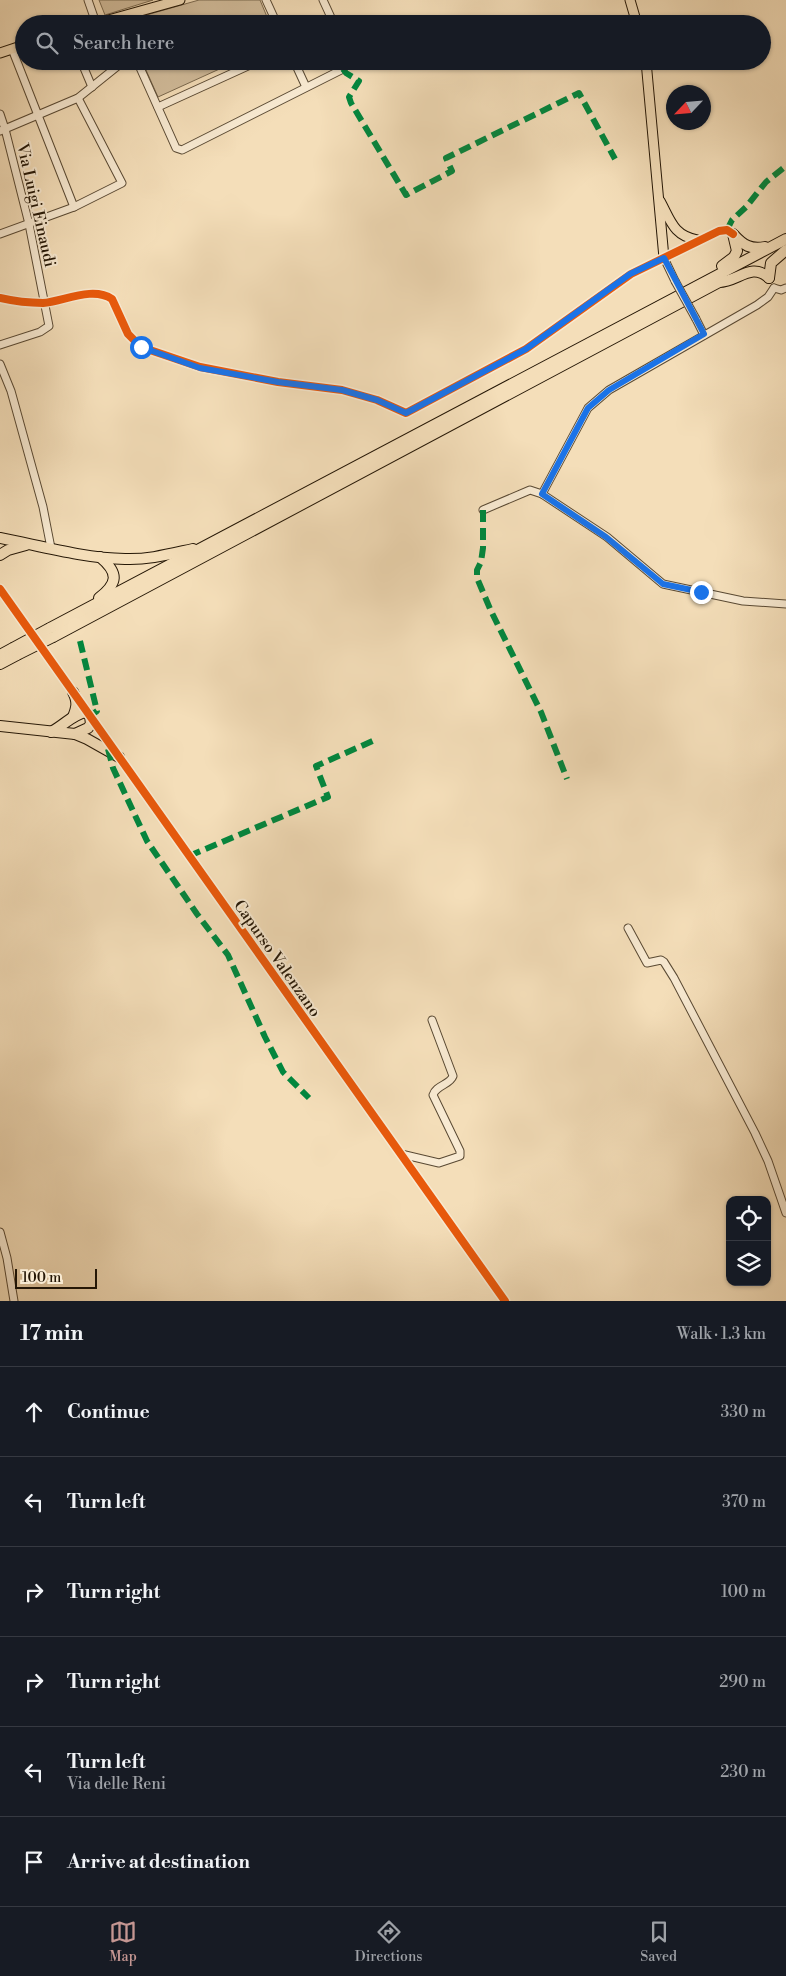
<!DOCTYPE html>
<html lang="en">
<head>
<meta charset="utf-8">
<style>
	:root { --surface:#171b24; --page:#242831; --text:#f1f3f6; --muted:#9ea1a6; --line:#363941; --accent:#c59692 }
	body { margin:0; font-family:"Libre Bodoni",serif; background:var(--page); color:var(--text) }
	.controls { position:absolute; right:15px; bottom:15px; display:grid; overflow:hidden; border-radius:10px; box-shadow:0 1px 4px #0004 }
	.controls button { width:45px; height:45px; display:grid; place-items:center; padding:0; border:0; border-bottom:1px solid var(--line); background:var(--surface); color:var(--text); font:25px sans-serif }
	.compass { position:absolute; left:666px; top:85px; width:45px; height:45px; border-radius:50%; background:var(--surface); box-shadow:0 1px 4px #0004; rotate:244deg }
	.scale { position:absolute; left:15px; bottom:12px; width:82px; box-sizing:border-box; padding-left:5px; border:2px solid #251706; border-top:0; font-size:14px; line-height:18px; white-space:nowrap; color:#251706; -webkit-text-stroke:4px #f8ead2; paint-order:stroke }
	.stop { position:absolute; width:15px; height:15px; margin:-11px; border:4px solid #1a73e8; border-radius:50%; background:#fff }
	.stop.end { background:#1a73e8; border-color:#fff; box-shadow:0 1px 5px #0008 }
	.list { margin:0; padding:0; list-style:none }
	h2 { display:flex; justify-content:space-between; align-items:center; height:65px; margin:0; padding:0 20px; font-size:21px }
	h2 small { font-size:16px; font-weight:400; color:var(--muted) }
	.list li { display:grid; grid-template-columns:32px 1fr auto; gap:15px; align-items:center; box-sizing:border-box; height:90px; padding:0 20px; border-top:1px solid var(--line) }
	.list b { display:block; font-size:19px; white-space:nowrap }
	.list p { margin:0; font-size:16px; white-space:nowrap; color:var(--muted) }
	.list em { font-size:16px; font-style:normal; color:var(--muted) }
	.icon { flex:none; width:28px; height:28px; fill:none; stroke:currentColor; stroke-width:2; stroke-linecap:round; stroke-linejoin:round }
	.map { position:relative; flex:none; width:786px; height:1301px; overflow:hidden }
	.search { position:absolute; background:var(--surface); box-shadow:0 1px 4px #0004; left:15px; right:15px; top:15px; height:55px; display:flex; align-items:center; gap:12px; box-sizing:border-box; padding:0 18px; border-radius:28px; color:var(--muted); font-size:19px }
	.sheet { height:605px; background:var(--surface) }
	nav { display:flex; justify-content:space-around; align-items:center; box-sizing:border-box; height:70px; border-top:1px solid var(--line); background:var(--surface); font-size:14px; color:var(--muted) }
	nav a { display:grid; justify-items:center; gap:2px }
	nav .on { color:var(--accent) }
	.map>svg:first-child { display:block }
	.green { fill:#d1bc9b; stroke:#7b6a50 }
	.lines { fill:none; stroke-linecap:round; stroke-linejoin:round }
	.minor-casing { stroke:#594933; stroke-width:9 }
	.major-casing { stroke:#251706; stroke-width:11 }
	.highway-casing { stroke:#251706; stroke-width:12 }
	.minor { stroke:#f8ead2; stroke-width:7 }
	.major { stroke:#f4deb9; stroke-width:9 }
	.highway { stroke:#f4deb9; stroke-width:10 }
	.minor-bridge-casing { stroke:#594933; stroke-width:9; stroke-linecap:butt }
	.highway-bridge-casing { stroke:#251706; stroke-width:12; stroke-linecap:butt }
	.minor-bridge { stroke:#f8ead2; stroke-width:7 }
	.highway-bridge { stroke:#f4deb9; stroke-width:10 }
	.quiet { stroke:#00873e; stroke-width:6; stroke-dasharray:12 6; stroke-linecap:butt }
	.cycleway-casing { stroke:#f8ead2; stroke-width:11 }
	.cycleway { stroke:#e8590c; stroke-width:8 }
	.route { stroke:#1a73e8; stroke-width:6 }
	.labels { text-anchor:middle; stroke-width:4; stroke-linejoin:round; paint-order:stroke }
	.street-label { font-size:16px; fill:#251706; stroke:#f8ead2 }
</style>
</head>
<body>
<div class="map">
<svg width="786" height="1301" viewBox="0 0 786 1301">
	<rect width="100%" height="100%" fill="#f4deb9"/>
	<filter id="stains"><feTurbulence type="fractalNoise" baseFrequency=".004" numOctaves="4"/><feColorMatrix values="0 0 0 0 .2 0 0 0 0 .09 0 0 0 0 .02 0 0 0 .5 -.17"/></filter>
	<radialGradient id="worn" r=".72"><stop offset=".6" stop-color="#630" stop-opacity="0"/><stop offset="1" stop-color="#630" stop-opacity=".3"/></radialGradient>
	<g class="green">
		<path d="M99 0H153L105 15Z"/>
		<path d="M199 0H260L270 24H128L129 20Z"/>
		<path d="M142 61H237L158 97Z"/>
	</g>
	<g class="lines">
		<defs>
			<g id="minor">
				<path d="M88 0 96 23"/>
				<path d="M266 0 277 24"/>
				<path d="M323 0 334 24"/>
				<path d="M12 49 74 207"/>
				<path d="M81 61 92 87"/>
				<path d="M137 61 176 148 182 150 343 69 341 61"/>
				<path d="M294 61 306 87"/>
				<path d="M158 107 259 61"/>
				<path d="M0 114 5 129 29 224 49 326 40 332 0 345"/>
				<path d="M0 131 78 98 124 61"/>
				<path d="M0 234 74 207 122 183 78 98"/>
				<path d="M664 258 675 281"/>
				<path d="M774 288 781 290 786 288"/>
				<path d="M0 298C13 301 29 303 43 303 64 301 93 286 112 299L128 334 141 347 200 367 278 382 342 390 377 400 406 413 526 349 631 274 719 231 727 230 733 234"/>
				<path d="M696 319 704 335"/>
				<path d="M0 364 11 391 43 507 51 548"/>
				<path d="M542 494 588 408 609 390 757 305 768 297 774 288"/>
				<path d="M483 510 530 490 542 494 607 537 663 584 743 601 786 604"/>
				<path d="M0 589 505 1301"/>
				<path d="M628 928 647 963 661 960 664 962 674 978 755 1133 768 1161 786 1213"/>
				<path d="M401 1154 439 1163 460 1156V1151L433 1095C436 1085 450 1085 453 1076L432 1020"/>
				<path d="M0 1232 7 1258 14 1301"/>
			</g>
			<g id="major">
				<path d="M630 0 637 24"/>
				<path d="M94 24 180 0"/>
				<path d="M0 53 24 45"/>
				<path d="M646 61 664 258"/>
				<path d="M660 201C671 221 673 235 697 240"/>
			</g>
			<g id="highway">
				<path d="M734 235C743 245 751 250 765 247"/>
				<path d="M722 266 734 257 737 251 733 234"/>
				<path d="M769 278 771 263 786 250"/>
				<path d="M718 282C737 283 751 261 769 278"/>
				<path d="M0 538C41 546 83 558 125 559 148 560 170 554 193 549"/>
				<path d="M0 555 8 550 26 545"/>
				<path d="M99 598C118 583 119 573 100 557"/>
				<path d="M50 628 786 239"/>
				<path d="M53 637 721 281"/>
				<path d="M0 655 13 648"/>
				<path d="M0 664 17 655"/>
				<path d="M73 717C77 707 78 702 73 692"/>
				<path d="M0 726 75 734 87 739 119 757"/>
				<path d="M51 732C63 726 73 714 86 712L90 716 91 724 88 728 75 734"/>
			</g>
		</defs>
		<use href="#minor" class="minor-casing"/>
		<use href="#major" class="major-casing"/>
		<use href="#highway" class="highway-casing"/>
		<use href="#minor" class="minor"/>
		<use href="#major" class="major"/>
		<use href="#highway" class="highway"/>
		<defs>
			<path id="minor-bridge" d="M675 281 696 319"/>
			<g id="highway-bridge">
				<path d="M13 648 50 628"/>
				<path d="M17 655 53 637"/>
			</g>
		</defs>
		<use href="#minor-bridge" class="minor-bridge-casing"/>
		<use href="#highway-bridge" class="highway-bridge-casing"/>
		<use href="#minor-bridge" class="minor-bridge"/>
		<use href="#highway-bridge" class="highway-bridge"/>
		<g class="quiet">
			<path d="M343 69 346 73 359 81 349 97 351 103 406 195 452 171 446 158 579 93 615 159"/>
			<path d="M727 230 732 220 746 207 766 182 786 166"/>
			<path d="M483 510V548L481 562 477 570V578L491 611 541 712 567 779"/>
			<path d="M80 641 97 711 90 716"/>
			<path d="M108 749 113 768 147 841 197 914 228 955 265 1037 283 1072 309 1098"/>
			<path d="M189 856 328 797 316 766 375 740"/>
		</g>
		<defs>
			<g id="cycleway">
				<path d="M0 298C13 301 29 303 43 303 64 301 93 286 112 299L128 334 141 347 200 367 278 382 342 390 377 400 406 413 526 349 631 274 719 231 727 230 733 234"/>
				<path d="M0 589 505 1301"/>
			</g>
		</defs>
		<use href="#cycleway" class="cycleway-casing"/>
		<use href="#cycleway" class="cycleway"/>
	</g>
	<g class="lines">
		<path class="route" d="M141 347 200 368 278 382 342 390 377 400 406 413 526 349 630 274 664 258 704 334 609 390 588 408 542 494 606 537 663 584 701 592"/>
	</g>
	<g class="labels">
		<g class="street-label">
			<text transform="translate(37 205) rotate(77)" y="6">Via Luigi Einaudi</text>
			<text transform="translate(278 958) rotate(55)" y="6">Capurso Valenzano</text>
		</g>
	</g>
	<rect width="100%" height="100%" filter="url(#stains)"/>
	<rect width="100%" height="100%" fill="url(#worn)"/>
</svg>
<div class="controls">
<button><svg class="icon" aria-label="locate" viewBox="0 0 24 24"><circle cx="12" cy="12" r="6"/><path d="M12 2v4M12 18v4M2 12h4M18 12h4"/></svg></button>
<button><svg class="icon" aria-label="layers" viewBox="0 0 24 24"><path d="M12 4l9 5-9 5-9-5zM3 14l9 5 9-5"/></svg></button>
</div>
<svg class="compass" viewBox="-18 -18 36 36"><path d="M0-13l5 13h-10z" fill="#e53935"/><path d="M0 13l5-13h-10z" fill="#9ea1a6"/></svg>
<div class="scale">100 m</div>
<div class="stop" style="left:141px;top:347px"></div>
<div class="stop end" style="left:701px;top:592px"></div>
<div class="search"><svg class="icon" aria-label="search" viewBox="0 0 24 24"><circle cx="10" cy="10" r="6"/><path d="M15 15l6 6"/></svg>Search here</div>
</div>
<section class="sheet">
<h2>17 min<small>Walk · 1.3 km</small></h2>
<ul class="list">
<li><svg class="icon" aria-label="ahead" viewBox="0 0 24 24"><path d="M12 20V5M6 11l6-6 6 6"/></svg><div><b>Continue</b></div><em>330 m</em></li>
<li><svg class="icon" aria-label="left" viewBox="0 0 24 24"><path d="M17 20v-9H6M10 6l-5 5 5 5"/></svg><div><b>Turn left</b></div><em>370 m</em></li>
<li><svg class="icon" aria-label="right" viewBox="0 0 24 24"><path d="M7 20v-9h11M14 6l5 5-5 5"/></svg><div><b>Turn right</b></div><em>100 m</em></li>
<li><svg class="icon" aria-label="right" viewBox="0 0 24 24"><path d="M7 20v-9h11M14 6l5 5-5 5"/></svg><div><b>Turn right</b></div><em>290 m</em></li>
<li><svg class="icon" aria-label="left" viewBox="0 0 24 24"><path d="M17 20v-9H6M10 6l-5 5 5 5"/></svg><div><b>Turn left</b><p>Via delle Reni</p></div><em>230 m</em></li>
<li><svg class="icon" aria-label="arrive" viewBox="0 0 24 24"><path d="M6 21V4h12l-3 4 3 4H6"/></svg><div><b>Arrive at destination</b></div></li>
</ul>
</section>
<nav>
<a class="on"><svg class="icon" aria-label="map" viewBox="0 0 24 24"><path d="M3 6l6-2 6 2 6-2v14l-6 2-6-2-6 2zM9 4v14M15 6v14"/></svg>Map</a>
<a><svg class="icon" aria-label="directions" viewBox="0 0 24 24"><path d="M12 3l9 9-9 9-9-9zM9 14v-3h6M13 9l2 2-2 2"/></svg>Directions</a>
<a><svg class="icon" aria-label="saved" viewBox="0 0 24 24"><path d="M7 4h10v16l-5-4-5 4z"/></svg>Saved</a>
</nav>
</body>
</html>
